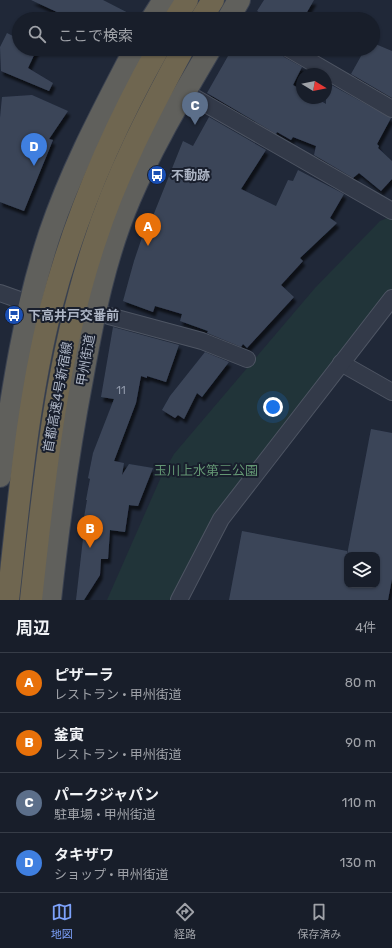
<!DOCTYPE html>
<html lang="ja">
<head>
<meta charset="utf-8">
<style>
	:root { --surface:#181e2a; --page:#252b36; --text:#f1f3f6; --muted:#9fa2a8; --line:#363c47; --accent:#7da2fb }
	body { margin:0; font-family:Rubik,"Noto Sans JP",sans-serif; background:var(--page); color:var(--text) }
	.controls { position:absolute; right:12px; bottom:12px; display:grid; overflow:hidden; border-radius:8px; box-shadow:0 1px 3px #0004 }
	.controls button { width:36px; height:36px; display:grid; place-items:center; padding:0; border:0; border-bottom:1px solid var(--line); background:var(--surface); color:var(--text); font:20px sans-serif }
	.compass { position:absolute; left:296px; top:68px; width:36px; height:36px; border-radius:50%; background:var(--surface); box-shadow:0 1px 3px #0004; rotate:100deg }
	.you { position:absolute; left:273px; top:407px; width:14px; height:14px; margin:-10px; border:3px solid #fff; border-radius:50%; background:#1a73e8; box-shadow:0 0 0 6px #1a73e833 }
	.badge { display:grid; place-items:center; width:26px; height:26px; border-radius:50%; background:var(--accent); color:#fff; font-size:13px; font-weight:700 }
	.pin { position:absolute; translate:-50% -33px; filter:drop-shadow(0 1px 2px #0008) }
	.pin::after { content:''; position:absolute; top:21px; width:14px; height:12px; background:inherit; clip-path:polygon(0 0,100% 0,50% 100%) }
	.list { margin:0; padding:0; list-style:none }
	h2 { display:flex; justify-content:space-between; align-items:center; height:52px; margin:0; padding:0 16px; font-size:17px }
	h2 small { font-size:13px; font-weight:400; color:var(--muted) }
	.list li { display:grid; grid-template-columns:26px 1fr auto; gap:12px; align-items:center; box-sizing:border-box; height:60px; padding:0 16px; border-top:1px solid var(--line) }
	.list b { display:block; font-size:15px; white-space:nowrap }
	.list p { margin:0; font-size:13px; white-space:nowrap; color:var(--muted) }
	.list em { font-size:13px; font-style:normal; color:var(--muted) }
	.icon { flex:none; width:22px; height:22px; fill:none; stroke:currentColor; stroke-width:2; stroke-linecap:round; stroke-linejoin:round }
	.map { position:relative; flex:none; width:392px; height:600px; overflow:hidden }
	.search { position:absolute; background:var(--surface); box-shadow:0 1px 3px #0004; left:12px; right:12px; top:12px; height:44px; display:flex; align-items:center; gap:10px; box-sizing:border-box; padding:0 14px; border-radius:22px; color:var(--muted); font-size:15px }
	.sheet { height:292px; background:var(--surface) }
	nav { display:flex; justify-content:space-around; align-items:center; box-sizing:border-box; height:56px; border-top:1px solid var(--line); background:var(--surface); font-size:11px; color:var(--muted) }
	nav a { display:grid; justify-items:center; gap:2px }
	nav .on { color:var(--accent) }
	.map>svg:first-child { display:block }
	.green { fill:#213439 }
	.building { fill:#3b4559; filter:url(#shadow) }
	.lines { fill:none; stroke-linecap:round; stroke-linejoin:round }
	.minor-casing { stroke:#4e5563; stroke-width:18 }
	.trunk-casing { stroke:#3b4250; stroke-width:24 }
	.motorway-casing { stroke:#3b4250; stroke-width:24 }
	.minor { stroke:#333a49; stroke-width:16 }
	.trunk { stroke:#60605c; stroke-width:22 }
	.motorway { stroke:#6f6650; stroke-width:22 }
	.labels { text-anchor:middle; stroke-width:4; stroke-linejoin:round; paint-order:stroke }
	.number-label { font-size:11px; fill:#9099aa }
	.poi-label { font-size:13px; font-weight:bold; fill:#adb5c5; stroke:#191f2d; text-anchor:start }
	.street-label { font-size:13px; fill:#adb5c5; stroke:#191f2d }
	.park-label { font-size:13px; fill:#649774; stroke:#191f2d }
</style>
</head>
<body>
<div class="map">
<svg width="392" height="600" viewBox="0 0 392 600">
	<defs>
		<filter id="shadow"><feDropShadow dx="2.5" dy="4.5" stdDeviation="1" flood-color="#0009"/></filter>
	</defs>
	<rect width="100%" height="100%" fill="#202838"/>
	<path class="green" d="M390 217 392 218V291L173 600H107L161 477 174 454 315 288 380 221Z"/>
	<g class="building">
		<path d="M31 0H103L140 19H72Z"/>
		<path d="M264 0H314L303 19H270L257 11Z"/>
		<path d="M7 33 19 39V49H37L28 68 53 83 49 91 1 71 0 47Z"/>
		<path d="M373 43 392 51V98L351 74 365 49H373Z"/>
		<path d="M232 49H280L284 57 302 67 293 85 302 90V98H316L326 104V82L391 118 377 144 379 146 378 148 392 161V179L381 191 359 173 353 178 314 155 316 146 293 137 291 140 277 132 276 134 207 93Z"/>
		<path d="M32 95 68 111 49 139 53 140 24 211 0 202V118L2 97Z"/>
		<path d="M209 117 266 150 241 189 276 206 288 180 293 181 298 170 344 194 330 218 337 223 300 258 303 261 281 285 294 297 247 348 243 344 241 347 207 333 208 331 180 321 182 314 155 306 153 312 123 301 134 261 150 214 153 216 183 141 193 146Z"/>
		<path d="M113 327 179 345 166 382 147 376V378L141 376 136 403 114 461 124 463 122 475 129 464 153 468 138 506 129 505 125 532 110 530 108 559H101L100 575 84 600H76L84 530 82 529 87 500H86L90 479 88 478 93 453 114 399 101 397Z"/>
		<path d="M205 352 229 362 202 397 197 393 184 419 178 415 175 418 162 410 170 396Z"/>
		<path d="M371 429 392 433V579L388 600H229L242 531 347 551V585H377V555H347Z"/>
	</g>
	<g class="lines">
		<defs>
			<g id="minor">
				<path d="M289 49 392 109"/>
				<path d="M185 92 392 211"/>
				<path d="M0 293 31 304"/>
				<path d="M94 311 109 316 202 341 247 359"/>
				<path d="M341 363 392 392"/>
				<path d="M179 600 221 519 392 298"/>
			</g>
			<g id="trunk">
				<path d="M152 19 164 0"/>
				<path d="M228 19 239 0"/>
				<path d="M0 476C12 395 24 311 50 233 72 168 104 109 135 49"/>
				<path d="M50 600C58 526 68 452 82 379 93 317 105 256 130 198 152 146 182 97 210 49"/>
			</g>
			<g id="motorway">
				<path d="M175 19 187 0"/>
				<path d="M201 19 213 0"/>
				<path d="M8 600C19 502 27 403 51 308 75 216 112 131 158 49"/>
				<path d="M31 600C44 480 56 359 94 244 116 175 149 112 183 49"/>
			</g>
		</defs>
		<use href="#minor" class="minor-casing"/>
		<use href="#trunk" class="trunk-casing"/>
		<use href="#motorway" class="motorway-casing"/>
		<use href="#minor" class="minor"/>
		<use href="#trunk" class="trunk"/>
		<use href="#motorway" class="motorway"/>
	</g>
	<defs>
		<symbol id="bus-disc" viewBox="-11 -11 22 22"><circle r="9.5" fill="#1a4fb4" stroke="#191f2d"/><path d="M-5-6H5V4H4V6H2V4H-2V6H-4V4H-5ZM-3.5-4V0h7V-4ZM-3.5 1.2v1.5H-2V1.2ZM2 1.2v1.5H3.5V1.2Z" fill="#fff"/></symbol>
	</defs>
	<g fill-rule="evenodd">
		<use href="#bus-disc" x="146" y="164" width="22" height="22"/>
		<use href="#bus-disc" x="3" y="304" width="22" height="22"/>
	</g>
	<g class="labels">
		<g class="number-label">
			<text x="121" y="394">11</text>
		</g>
		<g class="poi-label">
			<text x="171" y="180">不動跡</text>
			<text x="28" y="320">下高井戸交番前</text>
		</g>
		<g class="street-label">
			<text transform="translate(85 360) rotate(-80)" y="5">甲州街道</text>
			<text transform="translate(57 397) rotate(-80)" y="5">首都高速4号新宿線</text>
		</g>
		<g class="park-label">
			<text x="206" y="475">玉川上水第三公園</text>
		</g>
	</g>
</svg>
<div class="controls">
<button><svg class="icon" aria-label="layers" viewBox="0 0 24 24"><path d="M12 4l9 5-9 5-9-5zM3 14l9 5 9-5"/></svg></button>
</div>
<svg class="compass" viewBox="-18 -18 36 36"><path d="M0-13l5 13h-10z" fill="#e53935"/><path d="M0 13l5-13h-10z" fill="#9fa2a8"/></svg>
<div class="you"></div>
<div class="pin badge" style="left:148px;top:246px;background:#e8710a">A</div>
<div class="pin badge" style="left:90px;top:548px;background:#e8710a">B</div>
<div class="pin badge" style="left:195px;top:125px;background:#5c6f8a">C</div>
<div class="pin badge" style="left:34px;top:166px;background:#3f7fe0">D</div>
<div class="search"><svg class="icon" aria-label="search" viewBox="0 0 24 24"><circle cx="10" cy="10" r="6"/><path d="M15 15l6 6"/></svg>ここで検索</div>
</div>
<section class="sheet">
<h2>周辺<small>4件</small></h2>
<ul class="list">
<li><span class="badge" style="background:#e8710a">A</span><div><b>ピザーラ</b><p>レストラン · 甲州街道</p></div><em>80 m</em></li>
<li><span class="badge" style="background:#e8710a">B</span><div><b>釜寅</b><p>レストラン · 甲州街道</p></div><em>90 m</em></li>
<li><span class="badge" style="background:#5c6f8a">C</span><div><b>パークジャパン</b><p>駐車場 · 甲州街道</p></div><em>110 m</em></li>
<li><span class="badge" style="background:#3f7fe0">D</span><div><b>タキザワ</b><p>ショップ · 甲州街道</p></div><em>130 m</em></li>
</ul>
</section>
<nav>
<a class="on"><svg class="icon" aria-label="map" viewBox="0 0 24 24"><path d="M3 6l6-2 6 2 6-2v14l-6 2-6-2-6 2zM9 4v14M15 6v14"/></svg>地図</a>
<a><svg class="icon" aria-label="directions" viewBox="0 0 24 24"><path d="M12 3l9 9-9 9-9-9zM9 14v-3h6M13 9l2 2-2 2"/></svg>経路</a>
<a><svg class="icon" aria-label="saved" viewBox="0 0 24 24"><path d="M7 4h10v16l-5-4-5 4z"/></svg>保存済み</a>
</nav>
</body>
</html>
